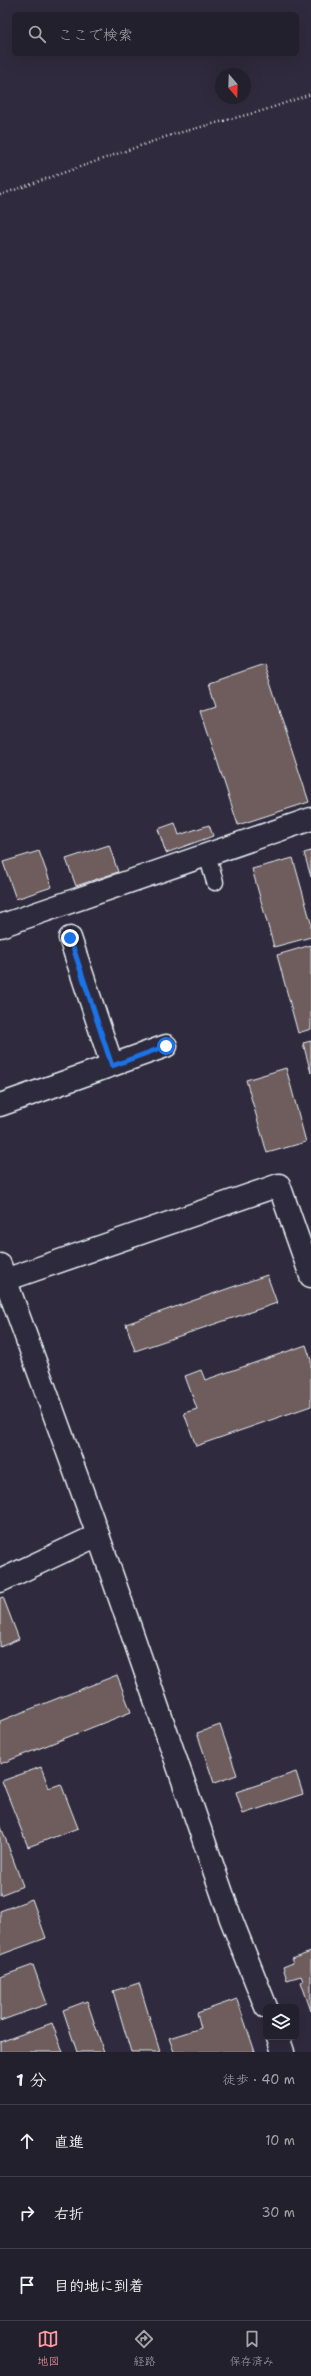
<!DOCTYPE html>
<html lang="ja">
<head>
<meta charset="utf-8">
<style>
	:root { --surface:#23202e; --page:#2b2836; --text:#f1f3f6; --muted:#a3a3aa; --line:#403e4a; --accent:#ff9aa2 }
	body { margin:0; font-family:"Shantell Sans","Klee One",sans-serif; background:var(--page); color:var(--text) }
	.controls { position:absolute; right:12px; bottom:12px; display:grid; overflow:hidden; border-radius:6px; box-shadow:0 4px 16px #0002 }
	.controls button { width:36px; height:36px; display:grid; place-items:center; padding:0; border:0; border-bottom:1px solid var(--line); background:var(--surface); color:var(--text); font:20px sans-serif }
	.compass { position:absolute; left:215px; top:68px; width:36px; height:36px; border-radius:50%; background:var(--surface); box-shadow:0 4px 16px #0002; rotate:161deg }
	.stop { position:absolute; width:12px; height:12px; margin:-9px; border:3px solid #1a73e8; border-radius:50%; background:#fff }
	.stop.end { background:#1a73e8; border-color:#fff; box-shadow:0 1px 4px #0008 }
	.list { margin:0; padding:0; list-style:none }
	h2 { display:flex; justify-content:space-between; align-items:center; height:52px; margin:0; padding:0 16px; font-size:17px }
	h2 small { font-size:13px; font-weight:400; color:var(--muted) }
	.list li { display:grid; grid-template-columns:26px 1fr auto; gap:12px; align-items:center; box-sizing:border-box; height:72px; padding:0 16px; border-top:1px solid var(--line) }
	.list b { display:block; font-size:15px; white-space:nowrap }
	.list em { font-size:13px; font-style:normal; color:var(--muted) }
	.icon { flex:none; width:22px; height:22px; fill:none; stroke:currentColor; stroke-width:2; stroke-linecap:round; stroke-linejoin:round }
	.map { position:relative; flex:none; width:311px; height:2052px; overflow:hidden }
	.search { position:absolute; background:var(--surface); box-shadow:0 4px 16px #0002; left:12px; right:12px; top:12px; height:44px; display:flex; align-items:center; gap:10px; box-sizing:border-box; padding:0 14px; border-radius:6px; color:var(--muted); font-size:15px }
	.sheet { height:268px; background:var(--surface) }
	nav { display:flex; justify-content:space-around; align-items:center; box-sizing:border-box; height:56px; border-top:1px solid var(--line); background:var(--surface); font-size:11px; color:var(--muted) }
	nav a { display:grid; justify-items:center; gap:2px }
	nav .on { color:var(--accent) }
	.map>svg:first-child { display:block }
	.building { fill:#6e5d5b; stroke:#e8f1f8 }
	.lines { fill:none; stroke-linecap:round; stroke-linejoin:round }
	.lane-casing { stroke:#e8f1f8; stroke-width:19 }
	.street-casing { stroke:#e8f1f8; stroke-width:25 }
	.path { stroke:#e8f1f8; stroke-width:2.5; stroke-dasharray:1 3; stroke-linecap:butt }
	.lane { stroke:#2f2a3d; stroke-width:16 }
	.street { stroke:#2f2a3d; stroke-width:22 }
	.route { stroke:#1a73e8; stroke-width:5 }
</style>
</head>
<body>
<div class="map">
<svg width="311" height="2052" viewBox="0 0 311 2052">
	<rect width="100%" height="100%" fill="#2f2a3d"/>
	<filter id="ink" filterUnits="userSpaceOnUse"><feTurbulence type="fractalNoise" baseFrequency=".025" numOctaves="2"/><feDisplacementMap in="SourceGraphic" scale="8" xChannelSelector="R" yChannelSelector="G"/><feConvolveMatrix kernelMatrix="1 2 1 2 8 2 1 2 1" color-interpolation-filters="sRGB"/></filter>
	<g filter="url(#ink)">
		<g class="building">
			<path d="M264 664 309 802 238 825 201 711 216 706 209 683Z"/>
			<path d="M175 823 179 835 209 825 213 836 166 853 158 829Z"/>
			<path d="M109 845 118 872 76 886 66 859Z"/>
			<path d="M39 851 52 887 16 899 3 862Z"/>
			<path d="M311 851V877L304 853Z"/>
			<path d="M293 858 311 923V937L274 947 252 869Z"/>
			<path d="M311 945V1029L298 1033 277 955Z"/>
			<path d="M311 1041V1073L303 1043Z"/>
			<path d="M286 1068 306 1142 267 1153 246 1080Z"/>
			<path d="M267 1275 277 1303 135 1351 126 1324Z"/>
			<path d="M306 1345 311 1360V1406L196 1446 184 1413 197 1409 185 1376 201 1370 205 1380Z"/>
			<path d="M3 1597 19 1639 0 1647V1598Z"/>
			<path d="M117 1675 131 1712 0 1764V1721Z"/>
			<path d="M220 1725 237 1775 214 1783 197 1733Z"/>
			<path d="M41 1767 49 1788 61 1784 78 1828 28 1847 2 1781Z"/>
			<path d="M296 1772 303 1794 243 1814 236 1792Z"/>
			<path d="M0 1824 23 1886 0 1895Z"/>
			<path d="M32 1899 46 1938 0 1955V1911Z"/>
			<path d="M311 1952V2011L301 1982 303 1981 301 1976 287 1980 283 1967 293 1963 291 1959Z"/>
			<path d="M33 1965 47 2004 0 2021V1977Z"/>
			<path d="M139 1983 160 2052H131L113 1991Z"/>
			<path d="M237 1999 255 2052H174L169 2038 201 2028 197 2013Z"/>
			<path d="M87 2001 104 2052H77L63 2010Z"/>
			<path d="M52 2023 63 2052H0V2042Z"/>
		</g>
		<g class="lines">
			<defs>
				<path id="lane" d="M207 855 215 882"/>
				<g id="street">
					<path d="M0 926 311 819"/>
					<path d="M70 938 112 1065"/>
					<path d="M0 1105 166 1046"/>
					<path d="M0 1265 98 1535 231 1919 266 2007"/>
					<path d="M5 1280 279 1185 311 1276"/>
					<path d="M0 1581 98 1535"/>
					<path d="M278 2037 283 2052"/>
				</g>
			</defs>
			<use href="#lane" class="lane-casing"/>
			<use href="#street" class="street-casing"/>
			<path class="path" d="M0 195 171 135 265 110 311 94"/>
			<use href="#lane" class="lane"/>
			<use href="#street" class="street"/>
		</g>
	</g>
	<g class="lines" filter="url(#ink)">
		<path class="route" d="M70 938 112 1066 166 1046"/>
	</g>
</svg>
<div class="controls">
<button><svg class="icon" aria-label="layers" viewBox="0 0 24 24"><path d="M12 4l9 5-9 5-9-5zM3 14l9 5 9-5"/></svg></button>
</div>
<svg class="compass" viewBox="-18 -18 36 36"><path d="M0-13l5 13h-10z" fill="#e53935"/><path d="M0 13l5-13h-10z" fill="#a3a3aa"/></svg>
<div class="stop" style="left:166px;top:1046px"></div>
<div class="stop end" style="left:70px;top:938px"></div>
<div class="search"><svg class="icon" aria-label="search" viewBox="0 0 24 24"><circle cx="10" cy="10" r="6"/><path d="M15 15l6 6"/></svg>ここで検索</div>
</div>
<section class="sheet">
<h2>1 分<small>徒歩 · 40 m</small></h2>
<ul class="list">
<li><svg class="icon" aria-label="ahead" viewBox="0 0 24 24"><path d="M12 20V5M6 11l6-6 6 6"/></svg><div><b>直進</b></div><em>10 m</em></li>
<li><svg class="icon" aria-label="right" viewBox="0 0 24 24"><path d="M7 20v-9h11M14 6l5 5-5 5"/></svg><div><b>右折</b></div><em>30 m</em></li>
<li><svg class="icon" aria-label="arrive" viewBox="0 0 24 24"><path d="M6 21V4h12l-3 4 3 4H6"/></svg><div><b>目的地に到着</b></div></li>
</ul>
</section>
<nav>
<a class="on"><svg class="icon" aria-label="map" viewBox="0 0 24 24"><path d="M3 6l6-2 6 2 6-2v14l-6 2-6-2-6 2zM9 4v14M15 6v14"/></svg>地図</a>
<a><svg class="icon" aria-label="directions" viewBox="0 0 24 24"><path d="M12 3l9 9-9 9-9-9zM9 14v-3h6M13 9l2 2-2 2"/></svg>経路</a>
<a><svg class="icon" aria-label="saved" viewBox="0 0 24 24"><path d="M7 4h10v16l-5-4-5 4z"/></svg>保存済み</a>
</nav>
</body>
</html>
